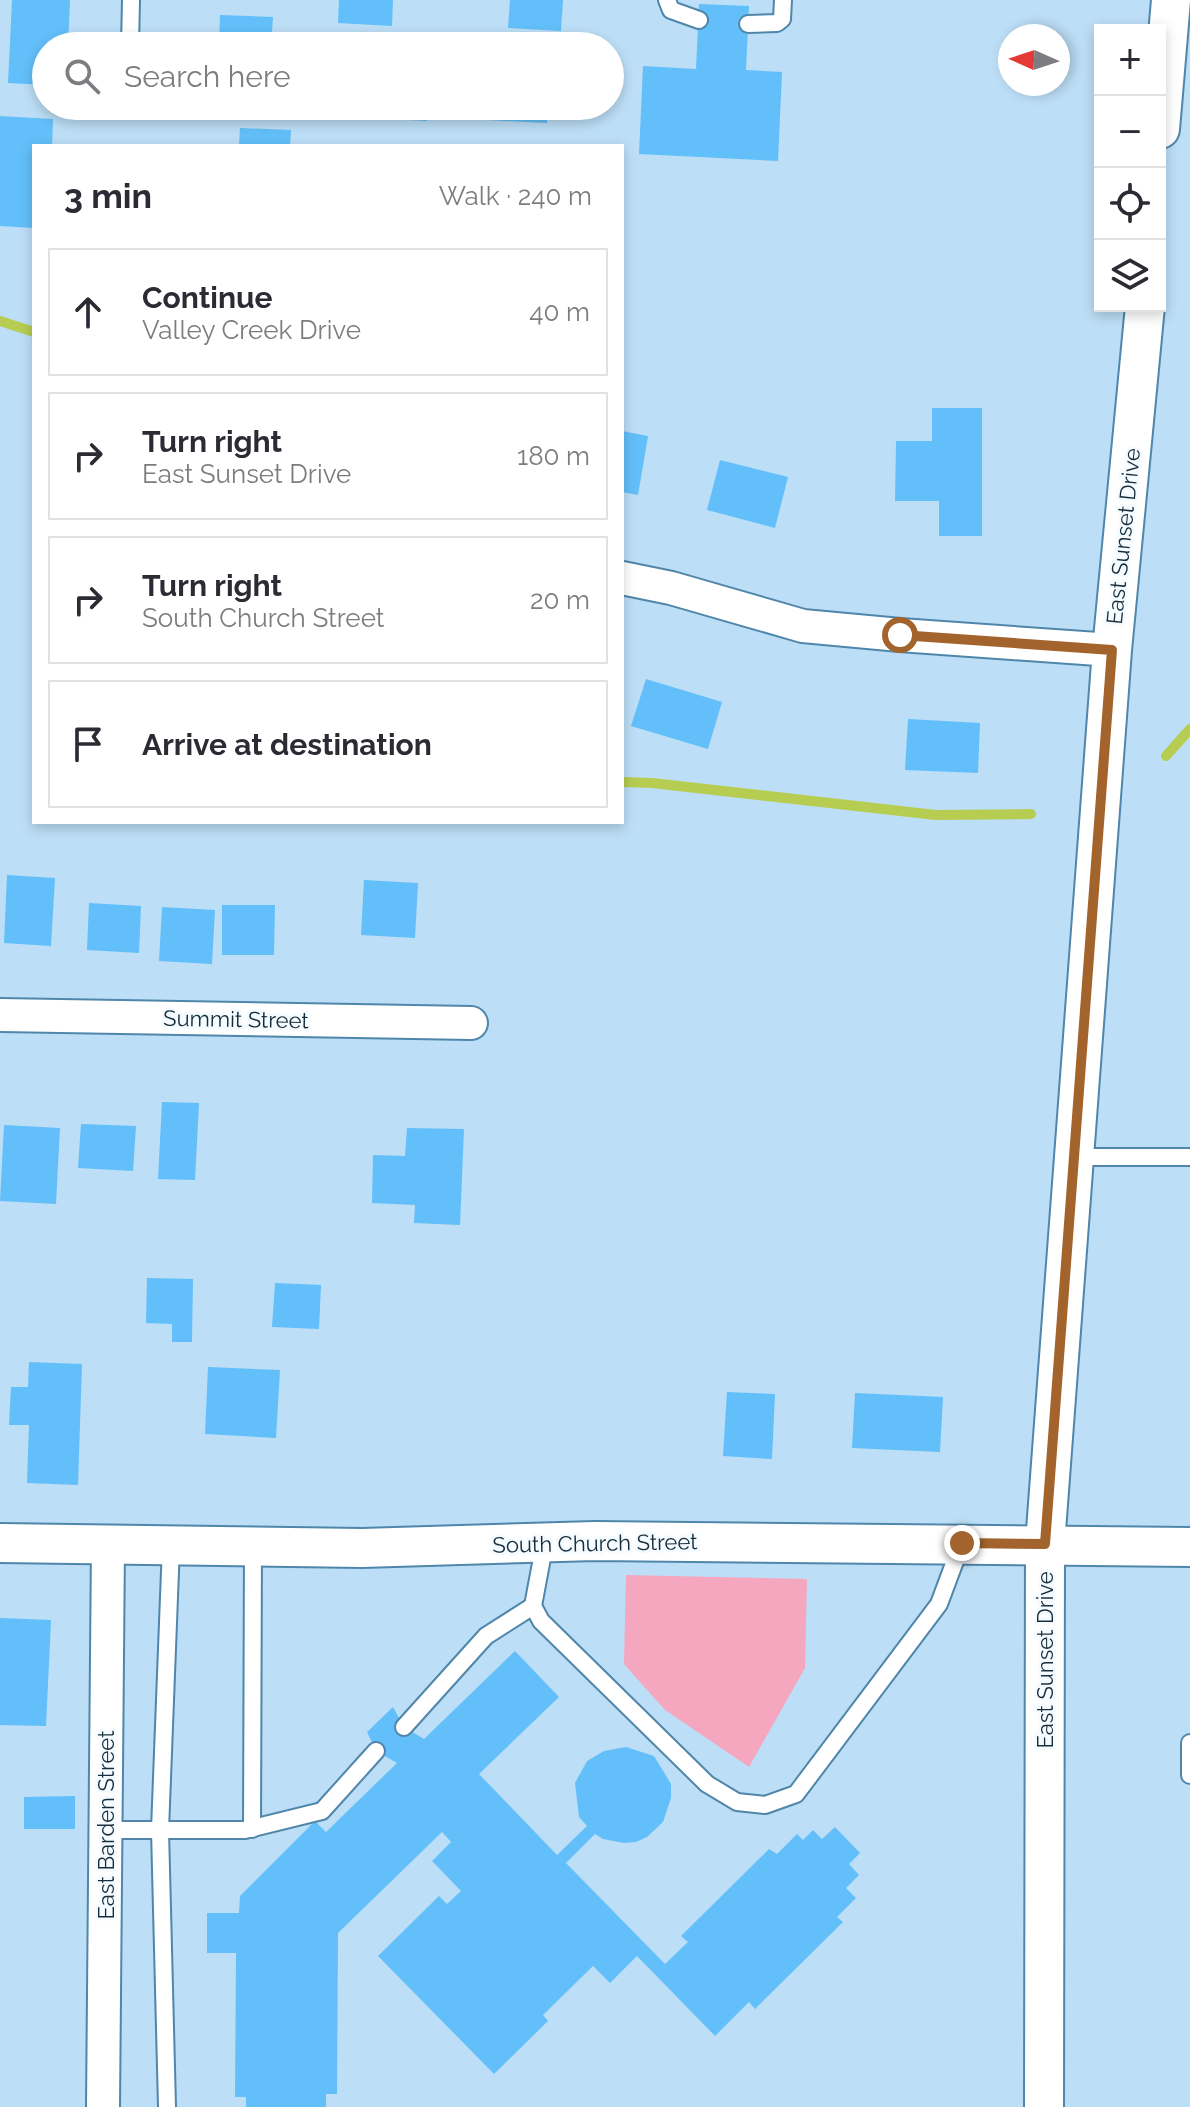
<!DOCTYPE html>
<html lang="en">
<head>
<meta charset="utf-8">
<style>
	:root { --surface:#fff; --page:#f2f2f3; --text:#2b2b33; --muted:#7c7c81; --line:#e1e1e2 }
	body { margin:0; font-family:Raleway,sans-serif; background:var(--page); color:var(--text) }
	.controls { position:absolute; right:24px; top:24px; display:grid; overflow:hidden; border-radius:0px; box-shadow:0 4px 12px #0003 }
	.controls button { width:72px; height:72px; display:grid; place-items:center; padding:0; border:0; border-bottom:2px solid var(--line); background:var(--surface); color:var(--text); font:40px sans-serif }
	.compass { position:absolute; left:998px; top:24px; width:72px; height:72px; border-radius:50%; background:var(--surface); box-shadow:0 4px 12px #0003; rotate:273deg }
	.stop { position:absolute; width:24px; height:24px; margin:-18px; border:6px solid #a3632c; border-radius:50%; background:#fff }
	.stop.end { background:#a3632c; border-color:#fff; box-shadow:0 2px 8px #0008 }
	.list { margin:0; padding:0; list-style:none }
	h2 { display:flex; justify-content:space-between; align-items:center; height:104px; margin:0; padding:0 32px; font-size:34px }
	h2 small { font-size:26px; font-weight:400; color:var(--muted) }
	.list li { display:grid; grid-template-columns:52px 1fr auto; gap:24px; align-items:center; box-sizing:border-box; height:128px; margin:0 16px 16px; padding:0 16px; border:2px solid var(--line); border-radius:0px }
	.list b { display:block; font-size:30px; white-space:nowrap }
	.list p { margin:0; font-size:26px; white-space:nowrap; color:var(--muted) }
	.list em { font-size:26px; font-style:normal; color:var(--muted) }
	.icon { flex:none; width:44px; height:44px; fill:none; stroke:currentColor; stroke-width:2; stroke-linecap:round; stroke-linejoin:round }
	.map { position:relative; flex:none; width:1190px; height:2107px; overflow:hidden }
	.search { position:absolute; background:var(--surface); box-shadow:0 4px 12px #0003; left:32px; top:32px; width:592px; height:88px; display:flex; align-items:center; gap:20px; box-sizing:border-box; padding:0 28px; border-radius:44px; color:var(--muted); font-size:30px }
	.panel { position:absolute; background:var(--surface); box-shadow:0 4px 12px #0003; left:32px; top:144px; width:592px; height:680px; border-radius:0px }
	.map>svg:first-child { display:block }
	.green { fill:#f5a7c0 }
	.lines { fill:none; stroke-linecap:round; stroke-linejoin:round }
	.stream { stroke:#b7cd51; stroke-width:10 }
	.building { fill:#63bff9 }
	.service-casing { stroke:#4f86aa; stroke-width:20 }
	.minor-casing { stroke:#4f86aa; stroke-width:36 }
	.tertiary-casing { stroke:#4f86aa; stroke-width:42 }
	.service { stroke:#fff; stroke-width:16 }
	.minor { stroke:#fff; stroke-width:32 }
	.tertiary { stroke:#fff; stroke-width:38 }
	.route { stroke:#a3632c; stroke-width:10 }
	.labels { text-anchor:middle; stroke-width:6; stroke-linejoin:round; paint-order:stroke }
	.street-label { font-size:22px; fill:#152d3c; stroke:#f5fbff }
</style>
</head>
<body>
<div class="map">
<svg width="1190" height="2107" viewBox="0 0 1190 2107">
	<rect width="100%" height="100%" fill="#bcdef6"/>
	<path class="green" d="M626 1575 807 1579 805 1668 749 1767 665 1710 624 1664Z"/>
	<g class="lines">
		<g class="stream">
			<path d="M0 321 34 332"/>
			<path d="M1166 756 1190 729"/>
			<path d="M622 782 652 783 936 815 1031 814"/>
		</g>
	</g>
	<g class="building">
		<path d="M12 0H70L68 46H46V85L8 83Z"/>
		<path d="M339 0H393L392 26 338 23Z"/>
		<path d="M510 0H563L561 31 508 28Z"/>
		<path d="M699 4 749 6 746 70 782 72 778 161 639 154 643 66 696 69Z"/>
		<path d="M220 15 273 17 271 46H219Z"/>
		<path d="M350 106H428L427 121 349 117Z"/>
		<path d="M468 106H547V123L468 119Z"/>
		<path d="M0 116 53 119 52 146H34V228L0 226Z"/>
		<path d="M240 128 291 130 290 146H239Z"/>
		<path d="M932 408H982V536H939V501H895L896 441H932Z"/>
		<path d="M622 431 648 436 638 495 622 492Z"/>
		<path d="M720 460 788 477 775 528 707 510Z"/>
		<path d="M646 679 722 702 708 749 631 726Z"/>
		<path d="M908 719 980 723 978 773 905 770Z"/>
		<path d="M7 875 55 878 51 946 4 943Z"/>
		<path d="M364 880 418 883 415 938 361 935Z"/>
		<path d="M89 903 141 906 139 953 87 950Z"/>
		<path d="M222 905H275L274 955H222Z"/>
		<path d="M162 907 215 910 212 964 159 961Z"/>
		<path d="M162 1102 199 1103 195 1180 158 1179Z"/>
		<path d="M81 1124 136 1126 133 1171 78 1168Z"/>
		<path d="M4 1125 60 1128 56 1204 0 1201Z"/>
		<path d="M407 1128 464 1129 460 1225 414 1223 415 1205 372 1203 373 1155 405 1156Z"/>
		<path d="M147 1278 193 1279 192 1342H172V1324L146 1323Z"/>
		<path d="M275 1283 321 1285 319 1329 272 1327Z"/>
		<path d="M29 1362 82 1364 78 1485 27 1483 29 1425H9L11 1387H28Z"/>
		<path d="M208 1367 280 1370 276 1438 205 1434Z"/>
		<path d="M727 1392 775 1394 772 1459 723 1456Z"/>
		<path d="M855 1393 943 1397 940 1452 852 1448Z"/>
		<path d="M0 1618 51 1620 46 1726 0 1725Z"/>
		<path d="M515 1651 559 1697 479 1774 557 1855 587 1826 579 1817 575 1783 587 1761 604 1751 626 1747 654 1756 671 1784V1798L663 1822 647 1837 636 1842 624 1843 603 1839 595 1834 566 1863 665 1964 688 1942 681 1936 769 1849 777 1854 797 1834 803 1840 813 1830 822 1839 835 1827 860 1853 849 1864 859 1875 846 1888 856 1898 837 1917 843 1922 755 2009 749 2002 715 2036 637 1956 610 1983 593 1966 543 2015 548 2021 494 2074 378 1956 439 1896 447 1904 461 1891 432 1861 451 1842 442 1832 338 1933 337 2094H326V2107H246V2097H235L236 1953H207V1913H239L240 1896 315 1821 326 1832 397 1763 376 1751 367 1732 393 1707 404 1727 424 1739Z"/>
		<path d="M75 1796V1829H24V1797Z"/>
	</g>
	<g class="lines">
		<defs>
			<g id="service">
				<path d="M667 0 671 10 699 20"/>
				<path d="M748 24 777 23 782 19 783 0"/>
				<path d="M130 46 131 0"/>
				<path d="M1075 1157H1190"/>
				<path d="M545 1542 533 1606 541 1621 707 1784 737 1802 765 1805 796 1794 939 1604 961 1545"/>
				<path d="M404 1727 486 1636 533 1606"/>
				<path d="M1190 1743V1775"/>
				<path d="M252 1829 253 1546"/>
				<path d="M106 1830H245L322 1811 376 1751"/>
				<path d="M167 2107 160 1830 171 1545"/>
			</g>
			<g id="minor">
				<path d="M622 578 671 588 803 626 900 635 1112 650"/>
				<path d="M0 1015 471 1023"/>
				<path d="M103 2107 108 1544"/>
			</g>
			<g id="tertiary">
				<path d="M1160 129 1171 0"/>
				<path d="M0 1543 362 1548 595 1541 1190 1547"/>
				<path d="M1044 2107 1045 1544 1112 650 1145 306"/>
			</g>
		</defs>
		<use href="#service" class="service-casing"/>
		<use href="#minor" class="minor-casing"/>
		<use href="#tertiary" class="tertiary-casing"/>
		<use href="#service" class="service"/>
		<use href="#minor" class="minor"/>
		<use href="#tertiary" class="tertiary"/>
	</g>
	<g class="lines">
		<path class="route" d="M900 635 1112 650 1045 1544 962 1543"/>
	</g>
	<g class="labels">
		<g class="street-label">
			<text transform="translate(1123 536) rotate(-84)" y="8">East Sunset Drive</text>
			<text transform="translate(236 1019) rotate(1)" y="8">Summit Street</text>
			<text transform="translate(595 1543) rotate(-1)" y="8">South Church Street</text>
			<text transform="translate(1045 1660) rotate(-90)" y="8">East Sunset Drive</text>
			<text transform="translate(106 1825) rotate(-90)" y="8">East Barden Street</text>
		</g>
	</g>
</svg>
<div class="controls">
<button>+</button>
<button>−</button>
<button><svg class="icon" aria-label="locate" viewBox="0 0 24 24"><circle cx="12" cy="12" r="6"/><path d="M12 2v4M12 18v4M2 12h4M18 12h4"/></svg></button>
<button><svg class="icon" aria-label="layers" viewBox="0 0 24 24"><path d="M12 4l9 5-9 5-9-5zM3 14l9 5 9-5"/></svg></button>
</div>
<svg class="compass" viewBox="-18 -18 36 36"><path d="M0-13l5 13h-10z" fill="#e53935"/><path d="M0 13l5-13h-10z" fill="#7c7c81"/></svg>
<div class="stop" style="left:900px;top:635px"></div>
<div class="stop end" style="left:962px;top:1543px"></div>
<div class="search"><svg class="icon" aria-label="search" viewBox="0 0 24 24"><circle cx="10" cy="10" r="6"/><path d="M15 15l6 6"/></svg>Search here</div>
<section class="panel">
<h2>3 min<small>Walk · 240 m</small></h2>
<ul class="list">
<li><svg class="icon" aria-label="ahead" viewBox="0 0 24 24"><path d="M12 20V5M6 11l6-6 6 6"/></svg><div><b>Continue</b><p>Valley Creek Drive</p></div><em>40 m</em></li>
<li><svg class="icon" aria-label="right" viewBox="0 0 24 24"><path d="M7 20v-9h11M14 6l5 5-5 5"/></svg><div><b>Turn right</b><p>East Sunset Drive</p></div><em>180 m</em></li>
<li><svg class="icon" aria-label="right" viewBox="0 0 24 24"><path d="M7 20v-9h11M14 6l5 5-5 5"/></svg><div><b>Turn right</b><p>South Church Street</p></div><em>20 m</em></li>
<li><svg class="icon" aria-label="arrive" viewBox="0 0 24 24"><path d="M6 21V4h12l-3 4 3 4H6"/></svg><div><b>Arrive at destination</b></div></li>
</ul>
</section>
</div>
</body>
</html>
